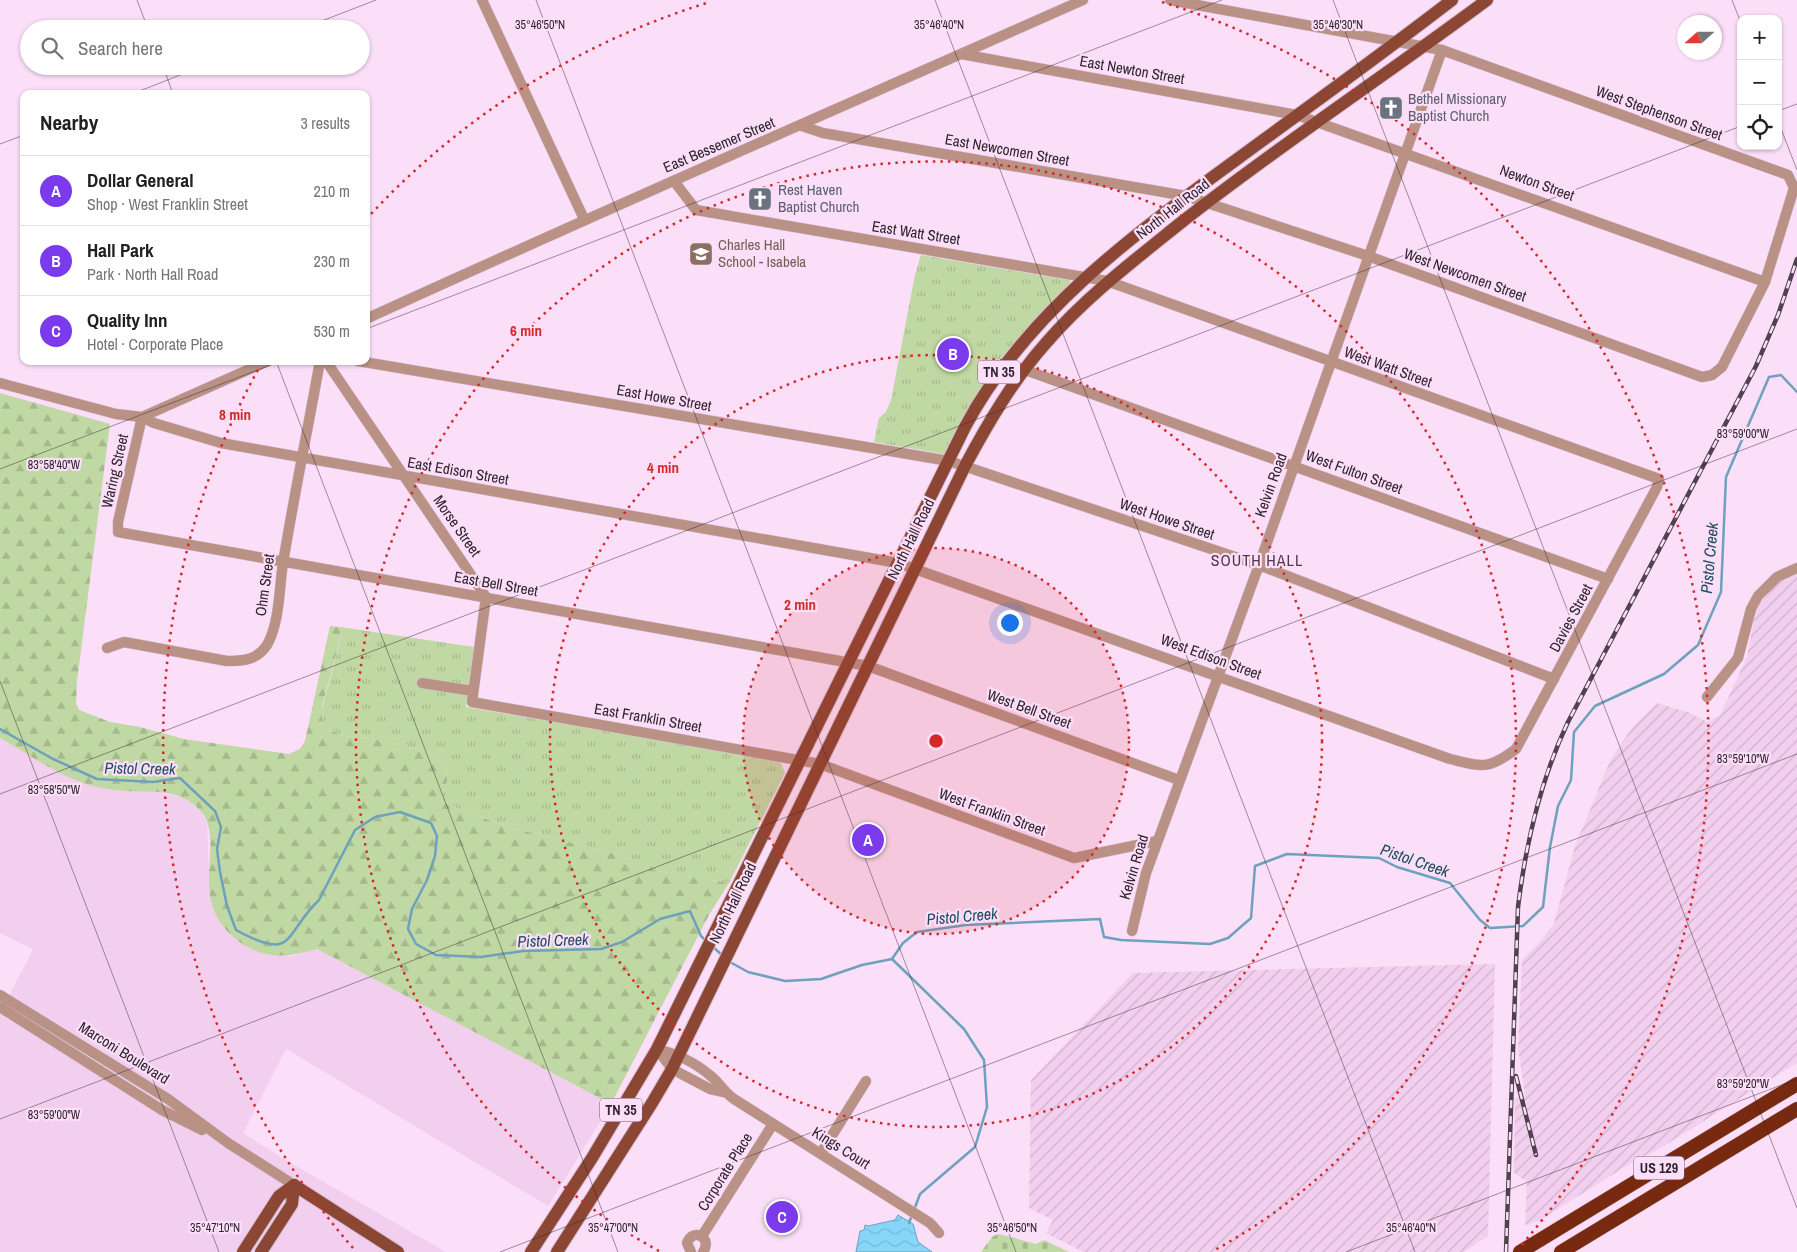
<!DOCTYPE html>
<html lang="en">
<head>
<meta charset="utf-8">
<style>
	:root { --surface:#fff; --page:#f2f2f2; --text:#202124; --muted:#757577; --line:#e0e0e0; --accent:#7c3aed }
	body { margin:0; font-family:"Archivo Narrow",sans-serif; background:var(--page); color:var(--text) }
	.controls { position:absolute; right:15px; top:15px; display:grid; overflow:hidden; border-radius:10px; box-shadow:0 1px 4px #0004 }
	.controls button { width:45px; height:45px; display:grid; place-items:center; padding:0; border:0; border-bottom:1px solid var(--line); background:var(--surface); color:var(--text); font:25px sans-serif }
	.compass { position:absolute; left:1677px; top:15px; width:45px; height:45px; border-radius:50%; background:var(--surface); box-shadow:0 1px 4px #0004; rotate:249deg }
	.you { position:absolute; left:1009px; top:622px; width:18px; height:18px; margin:-12px; border:4px solid #fff; border-radius:50%; background:#1a73e8; box-shadow:0 0 0 8px #1a73e833 }
	.badge { display:grid; place-items:center; width:32px; height:32px; border-radius:50%; background:var(--accent); color:#fff; font-size:16px; font-weight:700 }
	.pin { position:absolute; translate:-50% -50%; border:2px solid #fff; box-shadow:0 1px 5px #0006 }
	.list { margin:0; padding:0; list-style:none }
	h2 { display:flex; justify-content:space-between; align-items:center; height:65px; margin:0; padding:0 20px; font-size:21px }
	h2 small { font-size:16px; font-weight:400; color:var(--muted) }
	.list li { display:grid; grid-template-columns:32px 1fr auto; gap:15px; align-items:center; box-sizing:border-box; height:70px; padding:0 20px; border-top:1px solid var(--line) }
	.list b { display:block; font-size:19px; white-space:nowrap }
	.list p { margin:0; font-size:16px; white-space:nowrap; color:var(--muted) }
	.list em { font-size:16px; font-style:normal; color:var(--muted) }
	.icon { flex:none; width:28px; height:28px; fill:none; stroke:currentColor; stroke-width:2; stroke-linecap:round; stroke-linejoin:round }
	.map { position:relative; flex:none; width:1797px; height:1252px; overflow:hidden }
	.search { position:absolute; background:var(--surface); box-shadow:0 1px 4px #0004; left:20px; top:20px; width:350px; height:55px; display:flex; align-items:center; gap:12px; box-sizing:border-box; padding:0 18px; border-radius:28px; color:var(--muted); font-size:19px }
	.panel { position:absolute; background:var(--surface); box-shadow:0 1px 4px #0004; left:20px; top:90px; width:350px; height:275px; border-radius:10px }
	.map>svg:first-child { display:block }
	.built { fill:#f2cfee }
	.industrial { fill:url(#industrial-furrows) }
	.forest { fill:url(#forest-firs) }
	.cemetery { fill:url(#cemetery-stones) }
	.park { fill:url(#park-tufts) }
	.water { fill:url(#water-waves); stroke:#6da1bc }
	.lines { fill:none; stroke-linecap:round; stroke-linejoin:round }
	.stream { stroke:#6da1bc; stroke-width:2.5 }
	.minor-casing { stroke:#d6bdd4; stroke-width:11 }
	.major-casing { stroke:#d6bdd4; stroke-width:14 }
	.highway-casing { stroke:#d6bdd4; stroke-width:15 }
	.minor { stroke:#b99185; stroke-width:10 }
	.major { stroke:#8b4733; stroke-width:12 }
	.highway { stroke:#782a11; stroke-width:14 }
	.rail-casing { stroke:#4f414d; stroke-width:4.5 }
	.rail { stroke:#fbdef8; stroke-width:2.5; stroke-dasharray:8; stroke-linecap:butt }
	.ticks { fill:none; stroke:#2f242e; stroke-width:1; stroke-opacity:0.45 }
	.ring { fill:none; stroke:#d62828; stroke-width:2.5; stroke-dasharray:2.5 5 }
	.labels { text-anchor:middle; stroke-width:4.5; stroke-linejoin:round; paint-order:stroke }
	.shield { fill:#fbdef8; stroke:#6c5c6b; stroke-width:1 }
	.shield-label { font-size:14px; font-weight:bold; fill:#2f242e }
	.street-label { font-size:15px; fill:#2f242e; stroke:#fbdef8 }
	.worship-label { font-size:15px; fill:#5b616d; stroke:#fbdef8; text-anchor:start }
	.education-label { font-size:15px; fill:#785e54; stroke:#fbdef8; text-anchor:start }
	.water-label { font-size:16px; font-style:italic; fill:#1e4b5e; stroke:#fbdef8 }
	.neighbourhood-label { font-size:16px; letter-spacing:1px; fill:#4e384c; stroke:#fbdef8 }
	.ticks-label { font-size:12px; text-anchor:middle; fill:#2f242e; stroke:#fbdef8; stroke-width:4.5; stroke-linejoin:round; paint-order:stroke }
	.centre { fill:#d62828; stroke:#fbdef8; stroke-width:2.5 }
	.ring-label { font-size:15px; text-anchor:middle; font-weight:bold; fill:#d62828; stroke:#fbdef8; stroke-width:4.5; stroke-linejoin:round; paint-order:stroke }
</style>
</head>
<body>
<div class="map">
<svg width="1797" height="1252" viewBox="0 0 1797 1252">
	<defs>
		<pattern id="industrial-furrows" width="10" height="10" patternUnits="userSpaceOnUse" patternTransform="scale(1.25)"><rect width="10" height="10" fill="#f2cfee"/><path d="M-1 1l2-2M0 10L10 0M9 11l2-2" fill="none" stroke="#d0b2cc"/></pattern>
		<pattern id="forest-firs" width="22" height="20" patternUnits="userSpaceOnUse" patternTransform="scale(1.25)"><rect width="22" height="20" fill="#c0d8a3"/><path d="M5 1l3.5 6h-7zM16 11l3.5 6h-7z" fill="#a5b98d"/></pattern>
		<pattern id="cemetery-stones" width="16" height="16" patternUnits="userSpaceOnUse" patternTransform="scale(1.25)"><rect width="16" height="16" fill="#c0d8a3"/><path d="M2 7V4a2 2 0 0 1 4 0v3zM10 15v-3a2 2 0 0 1 4 0v3z" fill="#a5b98d"/></pattern>
		<pattern id="park-tufts" width="24" height="20" patternUnits="userSpaceOnUse" patternTransform="scale(1.25)"><rect width="24" height="20" fill="#c0d8a3"/><path d="M3 7l-1-3M5 7V3M7 7l1-3M15 17l-1-3M17 17v-4M19 17l1-3" fill="none" stroke="#a5b98d"/></pattern>
		<pattern id="water-waves" width="16" height="10" patternUnits="userSpaceOnUse" patternTransform="scale(1.25)"><rect width="16" height="10" fill="#87d6f9"/><path d="M0 5q4-4 8 0t8 0" fill="none" stroke="#75b8d6"/></pattern>
	</defs>
	<rect width="100%" height="100%" fill="#fbdef8"/>
	<path class="built" d="M0 738 59 772 84 783 124 791 152 790 187 799 201 811 207 824 209 870 221 925 252 950 291 956 317 949 611 1104 548 1206 286 1049 243 1133 287 1161 446 1252H0V1014L33 949 0 933Z"/>
	<g class="industrial">
		<path d="M1797 574V1063L1659 1149 1636 1160 1540 1220 1525 1225 1527 1182 1514 1173 1515 1098 1525 1095 1518 1048 1522 960 1541 941 1554 923 1575 846 1610 761 1622 742 1633 727 1657 703 1690 713 1707 722 1720 715 1747 657 1755 615 1760 604 1777 583Z"/>
		<path d="M1495 964 1488 1236 1464 1252H1083L1046 1233 1053 1220 1029 1208 1031 1080 1133 973Z"/>
	</g>
	<path class="forest" d="M0 393 110 424 77 681 76 703 79 710 110 722 140 727 184 739 289 754 300 749 305 741 330 626 340 627 342 632 322 707 323 727 345 736 370 738 426 751 445 763 448 778 441 802 505 826 620 855 657 871 729 883 709 915 611 1104 317 949C290 957 266 960 241 943 181 901 230 842 199 809 176 787 152 793 124 791 112 790 95 787 83 783 54 773 27 753 0 738Z"/>
	<path class="cemetery" d="M999 1234 1036 1244 1044 1240 1069 1252H981L993 1236Z"/>
	<g class="park">
		<path d="M921 255 1069 280 1071 283 1036 319 994 367 944 454 874 442 879 418 886 412 891 400 915 275Z"/>
		<path d="M340 627 474 647 466 707 774 760 781 763 785 773 729 883 657 871 620 855 505 826 441 802 448 778 445 763 426 751 370 738 345 736 323 727 322 710 342 633Z"/>
	</g>
	<path class="water" d="M898 1215 913 1224 918 1242 932 1252H856L860 1231 864 1230 865 1225 868 1226 895 1220Z"/>
	<g class="lines">
		<g class="stream">
			<path d="M0 729 53 759 97 779 153 782 180 778 215 811 221 827 217 849 220 872 227 906 236 930C296 963 283 934 319 900L355 830 375 817 400 812 431 823 437 836 435 856 427 880 412 909 408 929 416 944 436 955 481 957 523 951 601 949 622 942 660 919 690 911 701 936 707 942"/>
			<path d="M713 947 722 955"/>
			<path d="M892 959 964 1029 984 1060 987 1107 975 1147 920 1194 914 1210"/>
			<path d="M730 962 748 972 785 981 821 979 862 965 892 959 903 943 917 932 966 925 1100 919 1104 937 1121 940 1210 944 1228 938 1251 918 1255 866 1287 854 1379 858 1397 867 1450 883 1480 920 1490 928 1523 926 1543 907 1550 847 1558 806 1571 780 1574 732 1595 706 1664 674 1698 645 1721 592 1726 477 1769 377 1781 375 1797 392"/>
			<path d="M909 1223 912 1215"/>
		</g>
		<defs>
			<g id="minor">
				<path d="M482 0 584 219"/>
				<path d="M961 54 1297 115 1765 282"/>
				<path d="M802 126 823 133 1186 196 1368 256 1702 377 1712 375 1722 367 1765 282 1794 188 1788 175 1442 50 1170 0"/>
				<path d="M366 319C604 210 844 106 1083 0"/>
				<path d="M268 361 142 417 118 522V532L868 666 1179 780"/>
				<path d="M326 361 486 597 472 702 820 764 1074 858 1157 841"/>
				<path d="M358 361 949 461 1259 565 1554 679"/>
				<path d="M1006 363 1608 579"/>
				<path d="M0 383 116 414 142 417 154 423 221 443 898 563 1450 759C1483 767 1488 770 1516 749L1657 487 1659 479 1107 281 696 210 674 181"/>
				<path d="M107 648 124 642 227 661C244 661 257 660 267 645 280 622 279 588 283 563 294 496 308 428 320 361"/>
				<path d="M422 683 473 691"/>
				<path d="M1707 697 1738 658 1751 609 1758 596 1777 577 1797 568"/>
				<path d="M1132 931 1146 873 1259 565 1442 50"/>
				<path d="M0 995 168 1099 228 1143 294 1185"/>
				<path d="M0 1007 162 1110 202 1130"/>
				<path d="M657 1049C678 1054 696 1063 712 1077 720 1084 725 1093 734 1099L930 1223 939 1233"/>
				<path d="M657 1049 672 1069 710 1089 724 1092"/>
				<path d="M821 1153 866 1081"/>
				<path d="M702 1236 773 1124"/>
				<path d="M691 1252 687 1243C693 1227 713 1238 703 1252"/>
			</g>
			<g id="major">
				<path d="M294 1185 398 1252"/>
				<path d="M243 1252 279 1196 294 1185"/>
				<path d="M261 1252 292 1204 294 1185"/>
				<path d="M531 1252 592 1158 657 1049 965 427C1026 312 1137 232 1240 157 1311 105 1382 54 1452 0"/>
				<path d="M557 1252 652 1103 672 1069 965 466C988 423 1013 380 1046 343 1085 298 1132 262 1178 225 1278 146 1385 76 1487 0"/>
			</g>
			<g id="highway">
				<path d="M1520 1252 1797 1084"/>
				<path d="M1561 1252 1797 1109"/>
			</g>
		</defs>
		<use href="#minor" class="minor-casing"/>
		<use href="#major" class="major-casing"/>
		<use href="#highway" class="highway-casing"/>
		<use href="#minor" class="minor"/>
		<use href="#major" class="major"/>
		<use href="#highway" class="highway"/>
		<defs>
			<g id="rail">
				<path d="M1516 1076 1536 1155"/>
				<path d="M1506 1252 1518 907C1526 842 1540 781 1568 722L1756 366 1778 315 1797 259"/>
			</g>
		</defs>
		<use href="#rail" class="rail-casing"/>
		<use href="#rail" class="rail"/>
	</g>
	<path class="ticks" d="M137 0 148 29M536 0 1016 1252M935 0 1415 1252M1333 0 1797 1208M1732 0 1741 23M301 29 376 0M163 66 173 94M132 94 203 66M1778 111 1797 104M1778 121 1797 170M0 144 24 135M366 329 1222 0M276 361 618 1252M0 469 281 361M0 681 219 1252M0 794 1741 126M0 1119 1797 429M500 1252 1797 754M1346 1252 1797 1079"/>
	<circle cx="936" cy="741" r="193" fill="#d62828" fill-opacity=".12"/>
	<g class="ring">
		<circle cx="936" cy="741" r="193"/>
		<circle cx="936" cy="741" r="386"/>
		<path d="M659 1251A580 580 0 1 1 1213 1251"/>
		<path d="M353 1248A773 773 0 0 1 260 366M371 214A773 773 0 0 1 710 2M1162 2A773 773 0 0 1 1519 1248"/>
	</g>
	<defs>
		<symbol id="church-square" viewBox="-11 -11 22 22"><rect x="-9" y="-9" width="18" height="18" rx="4" fill="#6b7280" stroke="#fbdef8"/><path d="M-1.2-6h2.4v3.5h3.3v2.4h-3.3V6h-2.4V-.1h-3.3v-2.4h3.3Z" fill="#fff"/></symbol>
		<symbol id="school-square" viewBox="-11 -11 22 22"><rect x="-9" y="-9" width="18" height="18" rx="4" fill="#8d6e63" stroke="#fbdef8"/><path d="M0-5L7-2L0 1L-7-2ZM-4 1L0 2.5L4 1V4Q0 6-4 4Z" fill="#fff"/></symbol>
	</defs>
	<g fill-rule="evenodd">
		<use href="#church-square" x="1377" y="94" width="28" height="28"/>
		<use href="#church-square" x="746" y="185" width="28" height="28"/>
		<use href="#school-square" x="687" y="240" width="28" height="28"/>
	</g>
	<g class="labels">
		<g class="shield">
			<rect x="978" y="360.5" width="42" height="23" rx="4"/>
			<rect x="600" y="1098.5" width="42" height="23" rx="4"/>
			<rect x="1634" y="1156.5" width="50" height="23" rx="4"/>
		</g>
		<g class="shield-label">
			<text x="999" y="377">TN 35</text>
			<text x="621" y="1115">TN 35</text>
			<text x="1659" y="1173">US 129</text>
		</g>
		<g class="street-label">
			<text transform="translate(1132 70) rotate(10)" y="5">East Newton Street</text>
			<text transform="translate(1659 113) rotate(20)" y="5">West Stephenson Street</text>
			<text transform="translate(719 145) rotate(-23)" y="5">East Bessemer Street</text>
			<text transform="translate(1007 150) rotate(10)" y="5">East Newcomen Street</text>
			<text transform="translate(1537 183) rotate(20)" y="5">Newton Street</text>
			<text transform="translate(1173 209) rotate(-38)" y="5">North Hall Road</text>
			<text transform="translate(916 233) rotate(9)" y="5">East Watt Street</text>
			<text transform="translate(1465 275) rotate(20)" y="5">West Newcomen Street</text>
			<text transform="translate(1388 367) rotate(20)" y="5">West Watt Street</text>
			<text transform="translate(664 398) rotate(10)" y="5">East Howe Street</text>
			<text transform="translate(115 471) rotate(-77)" y="5">Waring Street</text>
			<text transform="translate(458 471) rotate(10)" y="5">East Edison Street</text>
			<text transform="translate(1354 472) rotate(20)" y="5">West Fulton Street</text>
			<text transform="translate(1271 485) rotate(-70)" y="5">Kelvin Road</text>
			<text transform="translate(1167 519) rotate(19)" y="5">West Howe Street</text>
			<text transform="translate(457 526) rotate(55)" y="5">Morse Street</text>
			<text transform="translate(911 539) rotate(-64)" y="5">North Hall Road</text>
			<text transform="translate(496 584) rotate(10)" y="5">East Bell Street</text>
			<text transform="translate(265 585) rotate(-82)" y="5">Ohm Street</text>
			<text transform="translate(1571 618) rotate(-62)" y="5">Davies Street</text>
			<text transform="translate(1211 657) rotate(20)" y="5">West Edison Street</text>
			<text transform="translate(1029 709) rotate(20)" y="5">West Bell Street</text>
			<text transform="translate(648 718) rotate(10)" y="5">East Franklin Street</text>
			<text transform="translate(992 812) rotate(20)" y="5">West Franklin Street</text>
			<text transform="translate(1134 867) rotate(-73)" y="5">Kelvin Road</text>
			<text transform="translate(733 903) rotate(-64)" y="5">North Hall Road</text>
			<text transform="translate(124 1053) rotate(32)" y="5">Marconi Boulevard</text>
			<text transform="translate(841 1148) rotate(32)" y="5">Kings Court</text>
			<text transform="translate(725 1172) rotate(-58)" y="5">Corporate Place</text>
		</g>
		<g class="worship-label">
			<text x="1408" y="104">Bethel Missionary<tspan x="1408" dy="17">Baptist Church</tspan></text>
			<text x="778" y="195">Rest Haven<tspan x="778" dy="17">Baptist Church</tspan></text>
		</g>
		<g class="education-label">
			<text x="718" y="250">Charles Hall<tspan x="718" dy="17">School - Isabela</tspan></text>
		</g>
		<g class="water-label">
			<text transform="translate(1709 558) rotate(-85)" y="6">Pistol Creek</text>
			<text transform="translate(140 768) rotate(1)" y="6">Pistol Creek</text>
			<text transform="translate(1415 860) rotate(19)" y="6">Pistol Creek</text>
			<text transform="translate(962 916) rotate(-5)" y="6">Pistol Creek</text>
			<text transform="translate(553 940) rotate(-2)" y="6">Pistol Creek</text>
		</g>
		<g class="neighbourhood-label">
			<text x="1257" y="566">SOUTH HALL</text>
		</g>
	</g>
	<g class="ticks-label">
		<text x="540" y="29">35°46'50"N</text>
		<text x="939" y="29">35°46'40"N</text>
		<text x="1338" y="29">35°46'30"N</text>
		<text x="1743" y="438">83°59'00"W</text>
		<text x="54" y="469">83°58'40"W</text>
		<text x="1743" y="763">83°59'10"W</text>
		<text x="54" y="794">83°58'50"W</text>
		<text x="1743" y="1088">83°59'20"W</text>
		<text x="54" y="1119">83°59'00"W</text>
		<text x="215" y="1232">35°47'10"N</text>
		<text x="613" y="1232">35°47'00"N</text>
		<text x="1012" y="1232">35°46'50"N</text>
		<text x="1411" y="1232">35°46'40"N</text>
	</g>
	<circle cx="936" cy="741" r="8" class="centre"/>
	<g class="ring-label">
		<text x="526" y="336">6 min</text>
		<text x="235" y="420">8 min</text>
		<text x="663" y="473">4 min</text>
		<text x="800" y="610">2 min</text>
	</g>
</svg>
<div class="controls">
<button>+</button>
<button>−</button>
<button><svg class="icon" aria-label="locate" viewBox="0 0 24 24"><circle cx="12" cy="12" r="6"/><path d="M12 2v4M12 18v4M2 12h4M18 12h4"/></svg></button>
</div>
<svg class="compass" viewBox="-18 -18 36 36"><path d="M0-13l5 13h-10z" fill="#e53935"/><path d="M0 13l5-13h-10z" fill="#757577"/></svg>
<div class="you"></div>
<div class="pin badge" style="left:868px;top:840px">A</div>
<div class="pin badge" style="left:953px;top:354px">B</div>
<div class="pin badge" style="left:782px;top:1217px">C</div>
<div class="search"><svg class="icon" aria-label="search" viewBox="0 0 24 24"><circle cx="10" cy="10" r="6"/><path d="M15 15l6 6"/></svg>Search here</div>
<section class="panel">
<h2>Nearby<small>3 results</small></h2>
<ul class="list">
<li><span class="badge">A</span><div><b>Dollar General</b><p>Shop · West Franklin Street</p></div><em>210 m</em></li>
<li><span class="badge">B</span><div><b>Hall Park</b><p>Park · North Hall Road</p></div><em>230 m</em></li>
<li><span class="badge">C</span><div><b>Quality Inn</b><p>Hotel · Corporate Place</p></div><em>530 m</em></li>
</ul>
</section>
</div>
</body>
</html>
